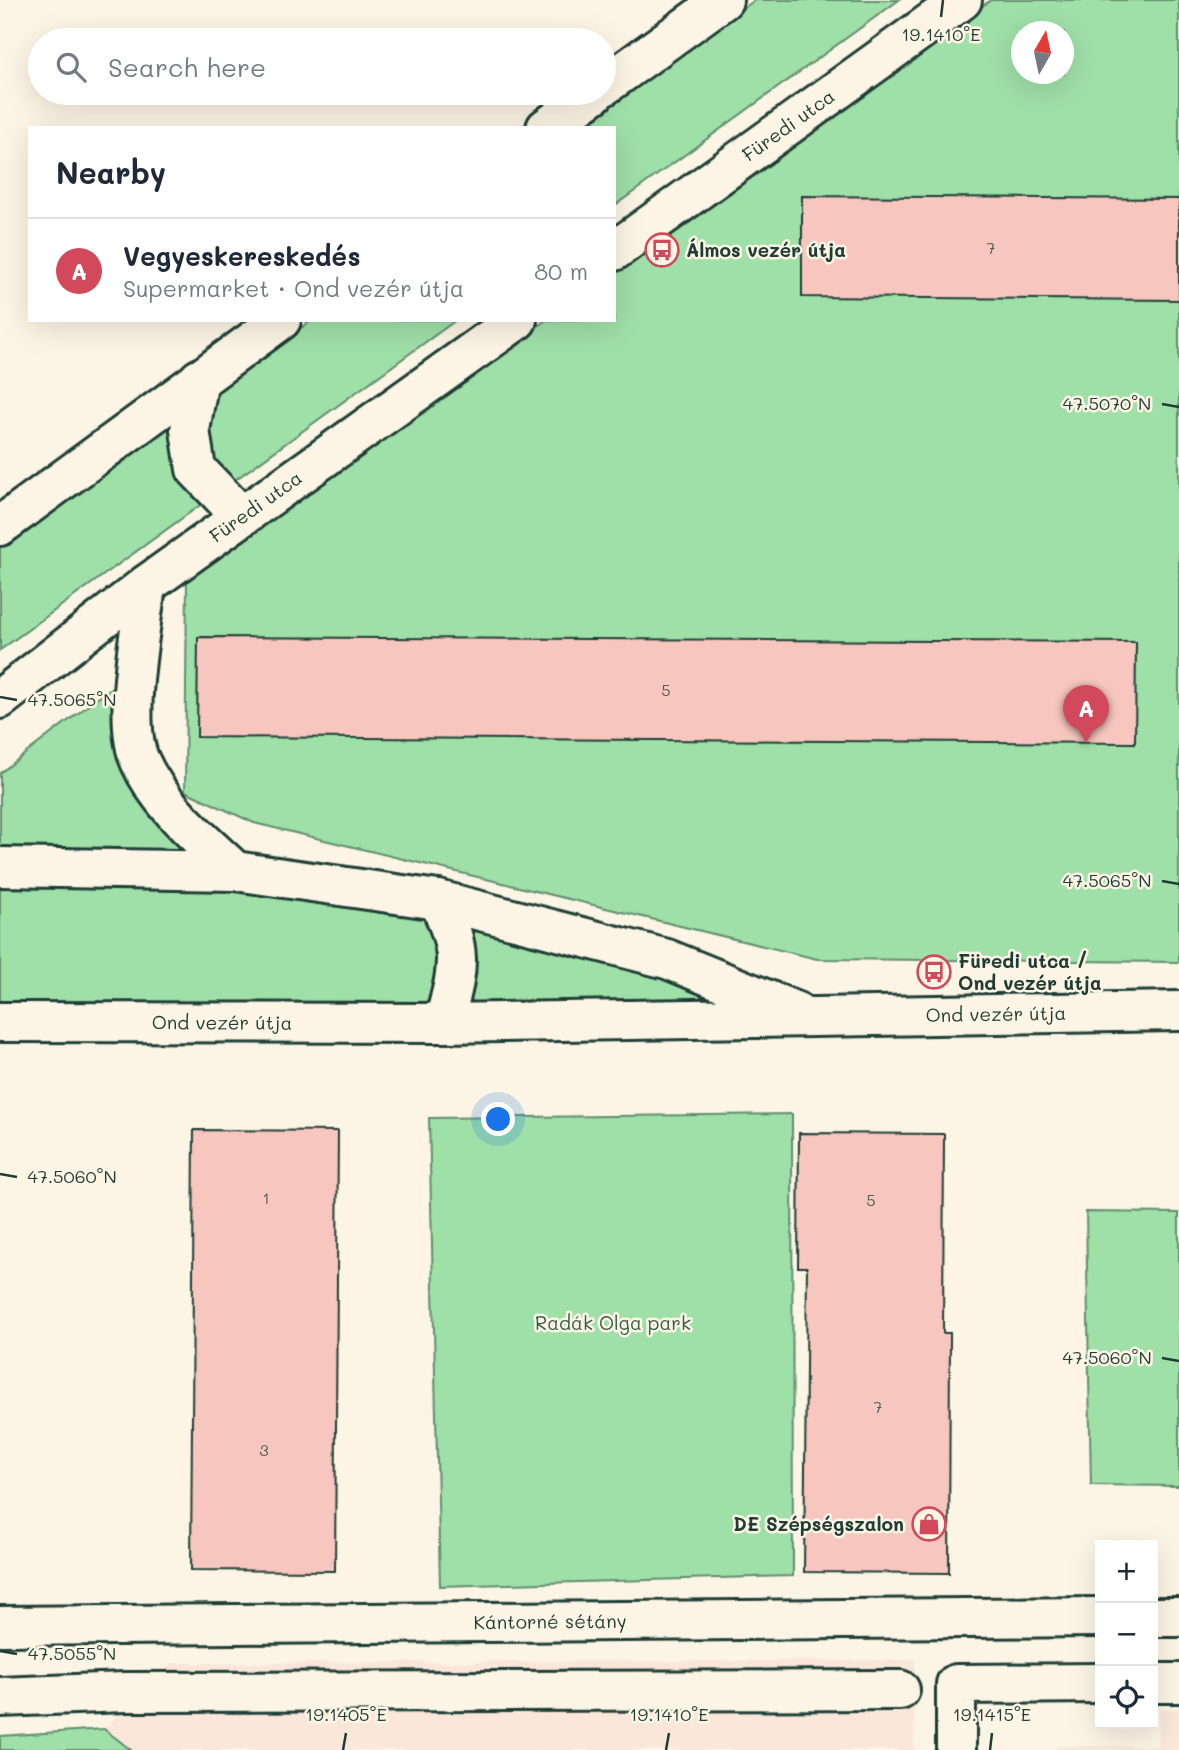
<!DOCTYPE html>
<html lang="en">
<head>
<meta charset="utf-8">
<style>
	:root { --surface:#fff; --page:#f2f2f3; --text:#1f2937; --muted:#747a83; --line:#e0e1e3; --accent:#d1495b }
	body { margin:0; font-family:Mali,sans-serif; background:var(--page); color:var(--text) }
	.controls { position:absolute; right:21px; bottom:21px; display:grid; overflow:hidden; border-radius:0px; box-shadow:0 7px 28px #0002 }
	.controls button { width:63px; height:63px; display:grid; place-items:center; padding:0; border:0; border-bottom:2px solid var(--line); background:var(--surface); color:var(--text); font:35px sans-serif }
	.compass { position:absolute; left:1011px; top:21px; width:63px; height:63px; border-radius:50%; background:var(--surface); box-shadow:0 7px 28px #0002; rotate:9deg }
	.you { position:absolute; left:499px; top:1120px; width:24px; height:24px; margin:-18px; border:5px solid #fff; border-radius:50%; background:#1a73e8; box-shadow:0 0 0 10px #1a73e833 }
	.badge { display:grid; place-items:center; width:46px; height:46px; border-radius:50%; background:var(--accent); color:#fff; font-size:23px; font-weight:700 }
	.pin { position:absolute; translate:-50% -58px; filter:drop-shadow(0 2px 4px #0008) }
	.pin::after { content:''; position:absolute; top:37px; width:24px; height:21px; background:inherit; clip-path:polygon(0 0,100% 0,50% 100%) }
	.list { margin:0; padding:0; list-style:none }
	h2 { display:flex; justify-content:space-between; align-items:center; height:91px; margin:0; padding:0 28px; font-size:30px }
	h2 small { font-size:23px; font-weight:400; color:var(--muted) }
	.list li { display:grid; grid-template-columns:46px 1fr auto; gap:21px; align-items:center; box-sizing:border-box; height:105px; padding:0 28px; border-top:2px solid var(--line) }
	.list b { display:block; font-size:26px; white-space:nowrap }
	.list p { margin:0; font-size:23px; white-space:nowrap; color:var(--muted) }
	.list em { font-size:23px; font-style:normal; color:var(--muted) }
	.icon { flex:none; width:38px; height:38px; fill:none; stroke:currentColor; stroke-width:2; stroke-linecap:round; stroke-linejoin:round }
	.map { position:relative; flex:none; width:1179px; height:1750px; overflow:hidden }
	.search { position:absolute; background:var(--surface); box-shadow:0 7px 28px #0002; left:28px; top:28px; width:588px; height:77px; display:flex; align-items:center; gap:18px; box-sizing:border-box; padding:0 24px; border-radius:38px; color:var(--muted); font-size:26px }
	.panel { position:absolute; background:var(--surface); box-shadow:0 7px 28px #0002; left:28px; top:126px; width:588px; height:196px; border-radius:0px }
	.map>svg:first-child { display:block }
	.built { fill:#fae7da }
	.green { fill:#9fdfa8; stroke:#5f8e6e; stroke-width:2; fill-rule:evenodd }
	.building { fill:#f7c7bf; stroke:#1f3d34; stroke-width:2 }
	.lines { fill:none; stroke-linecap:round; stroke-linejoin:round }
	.minor-casing { stroke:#1f3d34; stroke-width:44 }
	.major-casing { stroke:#1f3d34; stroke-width:44 }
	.minor { stroke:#fcf5e5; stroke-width:38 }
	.major { stroke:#fcf5e5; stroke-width:38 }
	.ticks { fill:none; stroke:#1f3d34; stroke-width:2.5 }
	.labels { text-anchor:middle; stroke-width:5; stroke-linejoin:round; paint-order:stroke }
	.number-label { font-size:16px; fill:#556057 }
	.street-label { font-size:19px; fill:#1f3d34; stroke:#fcf5e5 }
	.poi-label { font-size:19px; font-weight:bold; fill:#1f3d34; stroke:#fcf5e5; text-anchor:start }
	.park-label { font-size:19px; fill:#395d4b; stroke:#fcf5e5 }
	.ticks-label { font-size:18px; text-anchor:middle; fill:#1f3d34; stroke:#fcf5e5; stroke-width:5; stroke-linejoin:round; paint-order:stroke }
</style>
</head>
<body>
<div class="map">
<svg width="1179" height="1750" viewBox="0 0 1179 1750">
	<rect width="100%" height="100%" fill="#fcf5e5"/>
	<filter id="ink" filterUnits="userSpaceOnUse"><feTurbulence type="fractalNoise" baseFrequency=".0143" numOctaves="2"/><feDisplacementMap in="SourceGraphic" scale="14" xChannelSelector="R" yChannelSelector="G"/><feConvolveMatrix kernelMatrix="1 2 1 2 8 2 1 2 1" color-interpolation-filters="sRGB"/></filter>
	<g filter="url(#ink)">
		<g class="built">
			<path d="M915 1660 914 1750H104V1729L172 1663Z"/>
			<path d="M1159 1709H1179V1750H1056V1746H1158Z"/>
		</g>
		<g class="green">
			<path d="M755 0H899L614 206V128H578Z"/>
			<path d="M991 0H1179V962L817 959 254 823 185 791 187 580 546 320H614V271ZM1021 32H1064V74H1021Z"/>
			<path d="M312 320H456L0 650V546Z"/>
			<path d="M137 668 131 724 235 871 438 900 812 1018 0 1022V773Z"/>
			<path d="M792 1114 793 1576 440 1586 429 1118Z"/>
			<path d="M1086 1212 1179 1213V1486L1091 1485Z"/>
			<path d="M104 1729 131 1750H0V1736Z"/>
		</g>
		<g class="building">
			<path d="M802 196 1179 199V300L802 297Z"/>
			<path d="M198 637 1136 642 1135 743 197 737Z"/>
			<path d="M194 1130 338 1131 335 1571 191 1570Z"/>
			<path d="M799 1133 944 1134 943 1333H950L949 1573 804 1572 807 1267H798Z"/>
		</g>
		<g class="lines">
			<defs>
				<g id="minor">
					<path d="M146 585C141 630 122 721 140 761 160 806 201 839 235 871"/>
					<path d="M0 867 235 871 438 900 667 959 797 1012"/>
					<path d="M438 900C464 954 458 967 444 1023"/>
					<path id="s1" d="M0 1022 444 1023 1179 1011"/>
					<path d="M1153 1617H1179"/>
					<path id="s2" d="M0 1626 1100 1617"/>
					<path d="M1153 1683H1179"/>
					<path d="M0 1697 125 1692 900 1690"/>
					<path d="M956 1750V1684L1100 1683"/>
				</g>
				<g id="major">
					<path d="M604 86 723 0"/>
					<path d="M546 128 595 93"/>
					<path id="s3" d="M614 251 962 0"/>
					<path d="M199 379 190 430 196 469 241 516"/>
					<path d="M0 526 281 320"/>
					<path id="s4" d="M0 699 146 585 517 320"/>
				</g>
			</defs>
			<use href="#minor" class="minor-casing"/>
			<use href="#major" class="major-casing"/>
			<use href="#minor" class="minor"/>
			<use href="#major" class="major"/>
		</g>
	</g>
	<path class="ticks" d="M941 17 943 0M1162 404 1179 407M0 697 17 700M1162 881 1179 884M0 1174 17 1177M1162 1358 1179 1361M0 1651 17 1654M343 1750 346 1733M666 1750 669 1733M990 1750 992 1733"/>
	<defs>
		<symbol id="bus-ring" viewBox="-11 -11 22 22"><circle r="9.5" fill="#fcf5e5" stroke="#d1495b" stroke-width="1.5"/><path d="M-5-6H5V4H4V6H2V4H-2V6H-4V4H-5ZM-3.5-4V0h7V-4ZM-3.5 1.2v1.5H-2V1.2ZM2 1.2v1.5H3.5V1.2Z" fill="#d1495b"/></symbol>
		<symbol id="shop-ring" viewBox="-11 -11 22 22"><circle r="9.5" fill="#fcf5e5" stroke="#d1495b" stroke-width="1.5"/><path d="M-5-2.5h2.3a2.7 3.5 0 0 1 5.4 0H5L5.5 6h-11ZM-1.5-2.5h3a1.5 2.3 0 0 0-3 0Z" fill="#d1495b"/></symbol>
	</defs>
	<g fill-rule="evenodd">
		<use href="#bus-ring" x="643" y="231" width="38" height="38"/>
		<use href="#bus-ring" x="915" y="953" width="38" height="38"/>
		<use href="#shop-ring" x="910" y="1505" width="38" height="38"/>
	</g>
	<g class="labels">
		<g class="number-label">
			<text x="991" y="254">7</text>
			<text x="666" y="696">5</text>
			<text x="266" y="1204">1</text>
			<text x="871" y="1206">5</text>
			<text x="878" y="1413">7</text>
			<text x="264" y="1456">3</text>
		</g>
		<g class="street-label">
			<text dy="7" stroke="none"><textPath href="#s3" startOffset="215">Füredi utca</textPath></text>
			<text dy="7" stroke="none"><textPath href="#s4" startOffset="320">Füredi utca</textPath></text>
			<text dy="7" stroke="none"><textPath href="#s1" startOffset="996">Ond vezér útja</textPath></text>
			<text dy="7" stroke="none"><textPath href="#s1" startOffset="222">Ond vezér útja</textPath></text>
			<text dy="7" stroke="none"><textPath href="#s2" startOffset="550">Kántorné sétány</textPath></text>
		</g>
		<g class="poi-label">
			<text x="686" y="257">Álmos vezér útja</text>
			<text x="958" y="968">Füredi utca /<tspan x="958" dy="22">Ond vezér útja</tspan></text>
			<text x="904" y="1531" text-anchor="end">DE Szépségszalon</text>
		</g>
		<g class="park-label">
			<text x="613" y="1330">Radák Olga park</text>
		</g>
	</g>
	<g class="ticks-label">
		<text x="941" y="41">19.1410°E</text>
		<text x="1107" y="410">47.5070°N</text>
		<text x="72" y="706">47.5065°N</text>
		<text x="1107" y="887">47.5065°N</text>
		<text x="72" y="1183">47.5060°N</text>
		<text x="1107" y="1364">47.5060°N</text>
		<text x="72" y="1660">47.5055°N</text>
		<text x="346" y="1721">19.1405°E</text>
		<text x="669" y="1721">19.1410°E</text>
		<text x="992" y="1721">19.1415°E</text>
	</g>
</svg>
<div class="controls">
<button>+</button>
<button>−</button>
<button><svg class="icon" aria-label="locate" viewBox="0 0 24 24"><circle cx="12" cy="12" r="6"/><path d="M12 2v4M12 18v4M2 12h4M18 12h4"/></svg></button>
</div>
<svg class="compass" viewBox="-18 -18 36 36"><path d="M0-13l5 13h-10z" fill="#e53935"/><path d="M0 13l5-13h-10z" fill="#747a83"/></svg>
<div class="you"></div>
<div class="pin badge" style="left:1086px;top:743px">A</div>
<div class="search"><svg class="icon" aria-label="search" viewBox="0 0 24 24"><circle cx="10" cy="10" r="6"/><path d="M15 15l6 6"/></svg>Search here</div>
<section class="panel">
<h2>Nearby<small></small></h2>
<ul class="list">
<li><span class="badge">A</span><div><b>Vegyeskereskedés</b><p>Supermarket · Ond vezér útja</p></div><em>80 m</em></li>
</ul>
</section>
</div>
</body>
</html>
